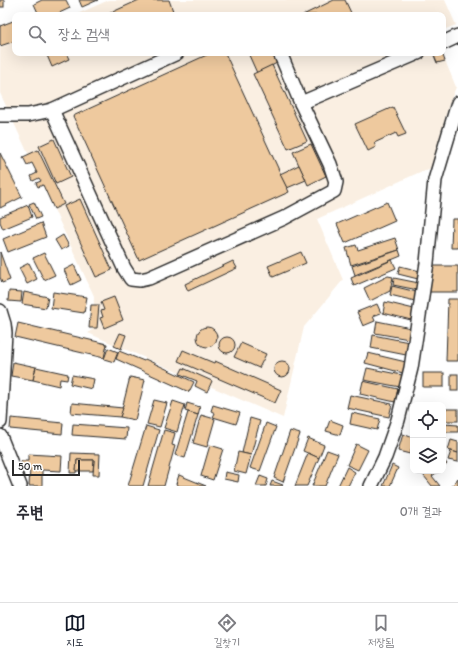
<!DOCTYPE html>
<html lang="ko">
<head>
<meta charset="utf-8">
<style>
	:root { --surface:#fff; --page:#f7f7f7; --text:#2b2b33; --muted:#7c7c81; --line:#e1e1e2; --accent:#111827 }
	body { margin:0; font-family:Itim,"Poor Story",sans-serif; background:var(--page); color:var(--text) }
	.controls { position:absolute; right:12px; bottom:12px; display:grid; overflow:hidden; border-radius:8px; box-shadow:0 4px 16px #0002 }
	.controls button { width:36px; height:36px; display:grid; place-items:center; padding:0; border:0; border-bottom:1px solid var(--line); background:var(--surface); color:var(--text); font:20px sans-serif }
	.scale { position:absolute; left:12px; bottom:10px; width:68px; box-sizing:border-box; padding-left:4px; border:2px solid #2b2b2b; border-top:0; font-size:11px; line-height:14px; white-space:nowrap; color:#2b2b2b; -webkit-text-stroke:3px #fff; paint-order:stroke }
	.list { margin:0; padding:0; list-style:none }
	h2 { display:flex; justify-content:space-between; align-items:center; height:52px; margin:0; padding:0 16px; font-size:17px }
	h2 small { font-size:13px; font-weight:400; color:var(--muted) }
	.icon { flex:none; width:22px; height:22px; fill:none; stroke:currentColor; stroke-width:2; stroke-linecap:round; stroke-linejoin:round }
	.map { position:relative; flex:none; width:458px; height:486px; overflow:hidden }
	.search { position:absolute; background:var(--surface); box-shadow:0 4px 16px #0002; left:12px; right:12px; top:12px; height:44px; display:flex; align-items:center; gap:10px; box-sizing:border-box; padding:0 14px; border-radius:8px; color:var(--muted); font-size:15px }
	.sheet { height:116px; background:var(--surface) }
	nav { display:flex; justify-content:space-around; align-items:center; box-sizing:border-box; height:56px; border-top:1px solid var(--line); background:var(--surface); font-size:11px; color:var(--muted) }
	nav a { display:grid; justify-items:center; gap:2px }
	nav .on { color:var(--accent) }
	.map>svg:first-child { display:block }
	.built { fill:#faefe2 }
	.building { fill:#eec99e; stroke:#2b2b2b }
	.lines { fill:none; stroke-linecap:round; stroke-linejoin:round }
	.minor-casing { stroke:#2b2b2b; stroke-width:16 }
	.minor { stroke:#fff; stroke-width:13 }
</style>
</head>
<body>
<div class="map">
<svg width="458" height="486" viewBox="0 0 458 486">
	<rect width="100%" height="100%" fill="#fff"/>
	<filter id="ink" filterUnits="userSpaceOnUse"><feTurbulence type="fractalNoise" baseFrequency=".025" numOctaves="2"/><feDisplacementMap in="SourceGraphic" scale="8" xChannelSelector="R" yChannelSelector="G"/><feConvolveMatrix kernelMatrix="1 2 1 2 8 2 1 2 1" color-interpolation-filters="sRGB"/></filter>
	<g filter="url(#ink)">
		<g class="built">
			<path d="M109 0H445L456 25 443 30V15H75Z"/>
			<path d="M15 41V53H442L456 87 448 107 432 168 420 172 317 219 343 280 304 327 283 418 88 333 93 329 94 296 0 93V47Z"/>
		</g>
		<g class="building">
			<rect x="0" y="0" width="4" height="7"/>
			<path d="M42 0H66L70 8 55 15H39L34 4Z"/>
			<path d="M79 0H98L82 7Z"/>
			<path d="M139 0H169L173 11 164 15H106Z"/>
			<path d="M334 0H345L352 15H303Z"/>
			<path d="M13 21 15 26V41L0 46V26Z"/>
			<path d="M46 53H66L69 59 52 67Z"/>
			<path d="M211 53H225L289 192 139 260 73 116Z"/>
			<path d="M248 53H272L277 63 257 73Z"/>
			<path d="M433 53H442L445 61 437 63Z"/>
			<path d="M272 65 307 141 288 149 253 74Z"/>
			<path d="M393 107 406 134 398 137 396 133 374 143 376 147 368 151 355 124Z"/>
			<path d="M54 139 71 177 56 184 39 146Z"/>
			<path d="M311 144 326 176 308 185 293 152Z"/>
			<path d="M38 150 64 204 54 209 43 185 38 187 36 183 41 181 39 178 33 181 31 176 37 173 32 163 27 165 23 157Z"/>
			<path d="M0 153 22 197 0 208Z"/>
			<path d="M299 165 306 180 287 188 280 174Z"/>
			<path d="M80 199 112 270 96 277 64 206Z"/>
			<path d="M34 202 41 217 36 219 29 204Z"/>
			<path d="M387 202 395 221 345 243 337 224Z"/>
			<path d="M28 205 32 217 3 229 0 222V217Z"/>
			<path d="M452 219H458V248H451Z"/>
			<path d="M41 223 46 237 8 252 3 239Z"/>
			<path d="M63 235 69 246 61 250 55 240Z"/>
			<path d="M395 238 399 250 351 265 346 248 356 245 358 250Z"/>
			<path d="M399 250 401 256 355 275 352 266Z"/>
			<path d="M0 252 10 280 2 283 0 277Z"/>
			<path d="M301 252 306 263 273 277 268 266Z"/>
			<path d="M44 253 55 275 44 280 33 258Z"/>
			<path d="M392 260 396 268 354 286 351 278Z"/>
			<path d="M233 261 237 268 188 291 185 284Z"/>
			<path d="M29 263 37 279 27 284 19 268Z"/>
			<path d="M74 265 81 280 71 285 64 270Z"/>
			<path d="M400 266 420 271 418 279 398 274Z"/>
			<path d="M430 266H458V292H429Z"/>
			<path d="M388 276 393 277 390 291 370 301 364 288Z"/>
			<path d="M394 278 419 283 418 290 393 285Z"/>
			<path d="M392 286 417 292 415 301 390 295Z"/>
			<path d="M9 291 22 292 21 302 8 301Z"/>
			<path d="M24 292 48 297 46 308 22 304Z"/>
			<path d="M53 292 87 297 84 313 51 308Z"/>
			<path d="M114 297 123 320 104 328 100 318 103 317 101 311 104 310 101 302Z"/>
			<path d="M448 299H458V361H446Z"/>
			<path d="M385 302 414 309 411 320 383 313Z"/>
			<path d="M377 304 381 313 373 316 375 321 363 326 357 312Z"/>
			<path d="M91 305H99L97 328H89Z"/>
			<path d="M377 321 411 328 409 339 375 333Z"/>
			<path d="M18 323 107 344 104 358 15 337Z"/>
			<circle cx="207" cy="337" r="10"/>
			<path d="M120 333 126 335 121 349 114 346Z"/>
			<path d="M373 335 409 342 406 355 371 348Z"/>
			<circle cx="227" cy="345" r="8"/>
			<path d="M241 343 266 354 259 368 234 357Z"/>
			<path d="M108 348 118 352 114 362 104 359Z"/>
			<path d="M183 350 214 363 215 361 281 390 275 403 178 361Z"/>
			<path d="M119 351 144 361 145 359 194 382 189 392 116 359Z"/>
			<path d="M368 353 406 362 403 373 365 363Z"/>
			<circle cx="282" cy="369" r="8"/>
			<path d="M13 362 36 367 33 380 11 376Z"/>
			<path d="M36 367 68 374 67 380 60 379 59 386 33 380Z"/>
			<path d="M183 368 212 381 207 392 195 386 197 381 180 374Z"/>
			<path d="M367 368 402 375 400 387 364 380Z"/>
			<rect x="423" y="373" width="21" height="14"/>
			<rect x="451" y="374" width="7" height="17"/>
			<path d="M72 375 94 379 92 389 70 384Z"/>
			<path d="M130 377 145 380 135 420 120 417Z"/>
			<path d="M363 381 398 389 395 402 360 394Z"/>
			<path d="M350 395 392 404 389 417 347 408Z"/>
			<path d="M154 400 167 403 160 427 147 424Z"/>
			<path d="M173 401 185 405 177 432 164 428Z"/>
			<path d="M72 403 123 408 120 417 71 413Z"/>
			<path d="M187 403 200 407 198 415 185 411Z"/>
			<path d="M213 405 240 413 236 424 213 417 215 413 211 411Z"/>
			<rect x="443" y="409" width="15" height="12"/>
			<path d="M188 412 198 415 185 458 175 455Z"/>
			<path d="M352 413 380 419 377 430 350 424Z"/>
			<path d="M201 415 215 419 207 447 193 443Z"/>
			<path d="M11 418 63 423 62 434 10 429Z"/>
			<path d="M250 418 260 421 251 455 242 453Z"/>
			<path d="M330 420 343 425 340 435 326 431Z"/>
			<path d="M266 423 276 427 260 471 250 468Z"/>
			<path d="M73 424 127 428 126 439 72 435Z"/>
			<path d="M443 424 458 425V432H443Z"/>
			<path d="M146 426 159 430 143 486H128Z"/>
			<path d="M164 430 175 433 172 445 175 446 164 486H148Z"/>
			<path d="M290 431 300 434 283 482 274 478Z"/>
			<path d="M403 434 413 438V450L411 449 410 454 398 451Z"/>
			<path d="M308 438 324 445 319 458 303 451Z"/>
			<path d="M451 440 458 442V453L448 450Z"/>
			<path d="M356 444 368 450 358 470 347 465Z"/>
			<path d="M210 445 223 449 213 480 201 476Z"/>
			<path d="M327 450 338 454 325 486H312Z"/>
			<path d="M451 451 458 453V462L448 460Z"/>
			<path d="M238 452 251 455 246 474 234 471Z"/>
			<path d="M71 453 100 454 99 475H93L94 460H77L76 473H70Z"/>
			<path d="M308 453 319 458 307 486H295Z"/>
			<path d="M28 454 62 456 61 471 42 470V486H29L30 468H21V461H28Z"/>
			<path d="M443 459 447 464 443 468Z"/>
			<path d="M77 460H94L93 471H76Z"/>
			<path d="M392 465 398 468 390 486H383Z"/>
			<path d="M347 467 355 472 348 486H338Z"/>
			<path d="M420 471H439L432 476 440 486H432Z"/>
			<path d="M225 472 239 475 238 482 224 479Z"/>
			<path d="M179 475 206 486H180L176 484Z"/>
			<path d="M260 476 268 479 266 486H256Z"/>
			<path d="M458 478V486H452Z"/>
			<path d="M272 481 283 485 282 486H270Z"/>
		</g>
		<g class="lines">
			<defs>
				<g id="minor">
					<path d="M443 43 458 36"/>
					<path d="M301 103 418 53"/>
					<path d="M52 110 124 268 131 279 140 280 149 278 284 218 334 191 336 182 330 164 301 103 280 53"/>
					<path d="M0 115H28L52 110 177 53"/>
					<path d="M0 311 4 324 5 333 0 422"/>
					<path d="M0 436 20 486"/>
					<path d="M371 486 385 457 398 420 411 368 427 263 435 180 458 103"/>
				</g>
			</defs>
			<use href="#minor" class="minor-casing"/>
			<use href="#minor" class="minor"/>
		</g>
	</g>
</svg>
<div class="controls">
<button><svg class="icon" aria-label="locate" viewBox="0 0 24 24"><circle cx="12" cy="12" r="6"/><path d="M12 2v4M12 18v4M2 12h4M18 12h4"/></svg></button>
<button><svg class="icon" aria-label="layers" viewBox="0 0 24 24"><path d="M12 4l9 5-9 5-9-5zM3 14l9 5 9-5"/></svg></button>
</div>
<div class="scale">50 m</div>
<div class="search"><svg class="icon" aria-label="search" viewBox="0 0 24 24"><circle cx="10" cy="10" r="6"/><path d="M15 15l6 6"/></svg>장소 검색</div>
</div>
<section class="sheet">
<h2>주변<small>0개 결과</small></h2>
<ul class="list">
</ul>
</section>
<nav>
<a class="on"><svg class="icon" aria-label="map" viewBox="0 0 24 24"><path d="M3 6l6-2 6 2 6-2v14l-6 2-6-2-6 2zM9 4v14M15 6v14"/></svg>지도</a>
<a><svg class="icon" aria-label="directions" viewBox="0 0 24 24"><path d="M12 3l9 9-9 9-9-9zM9 14v-3h6M13 9l2 2-2 2"/></svg>길찾기</a>
<a><svg class="icon" aria-label="saved" viewBox="0 0 24 24"><path d="M7 4h10v16l-5-4-5 4z"/></svg>저장됨</a>
</nav>
</body>
</html>
